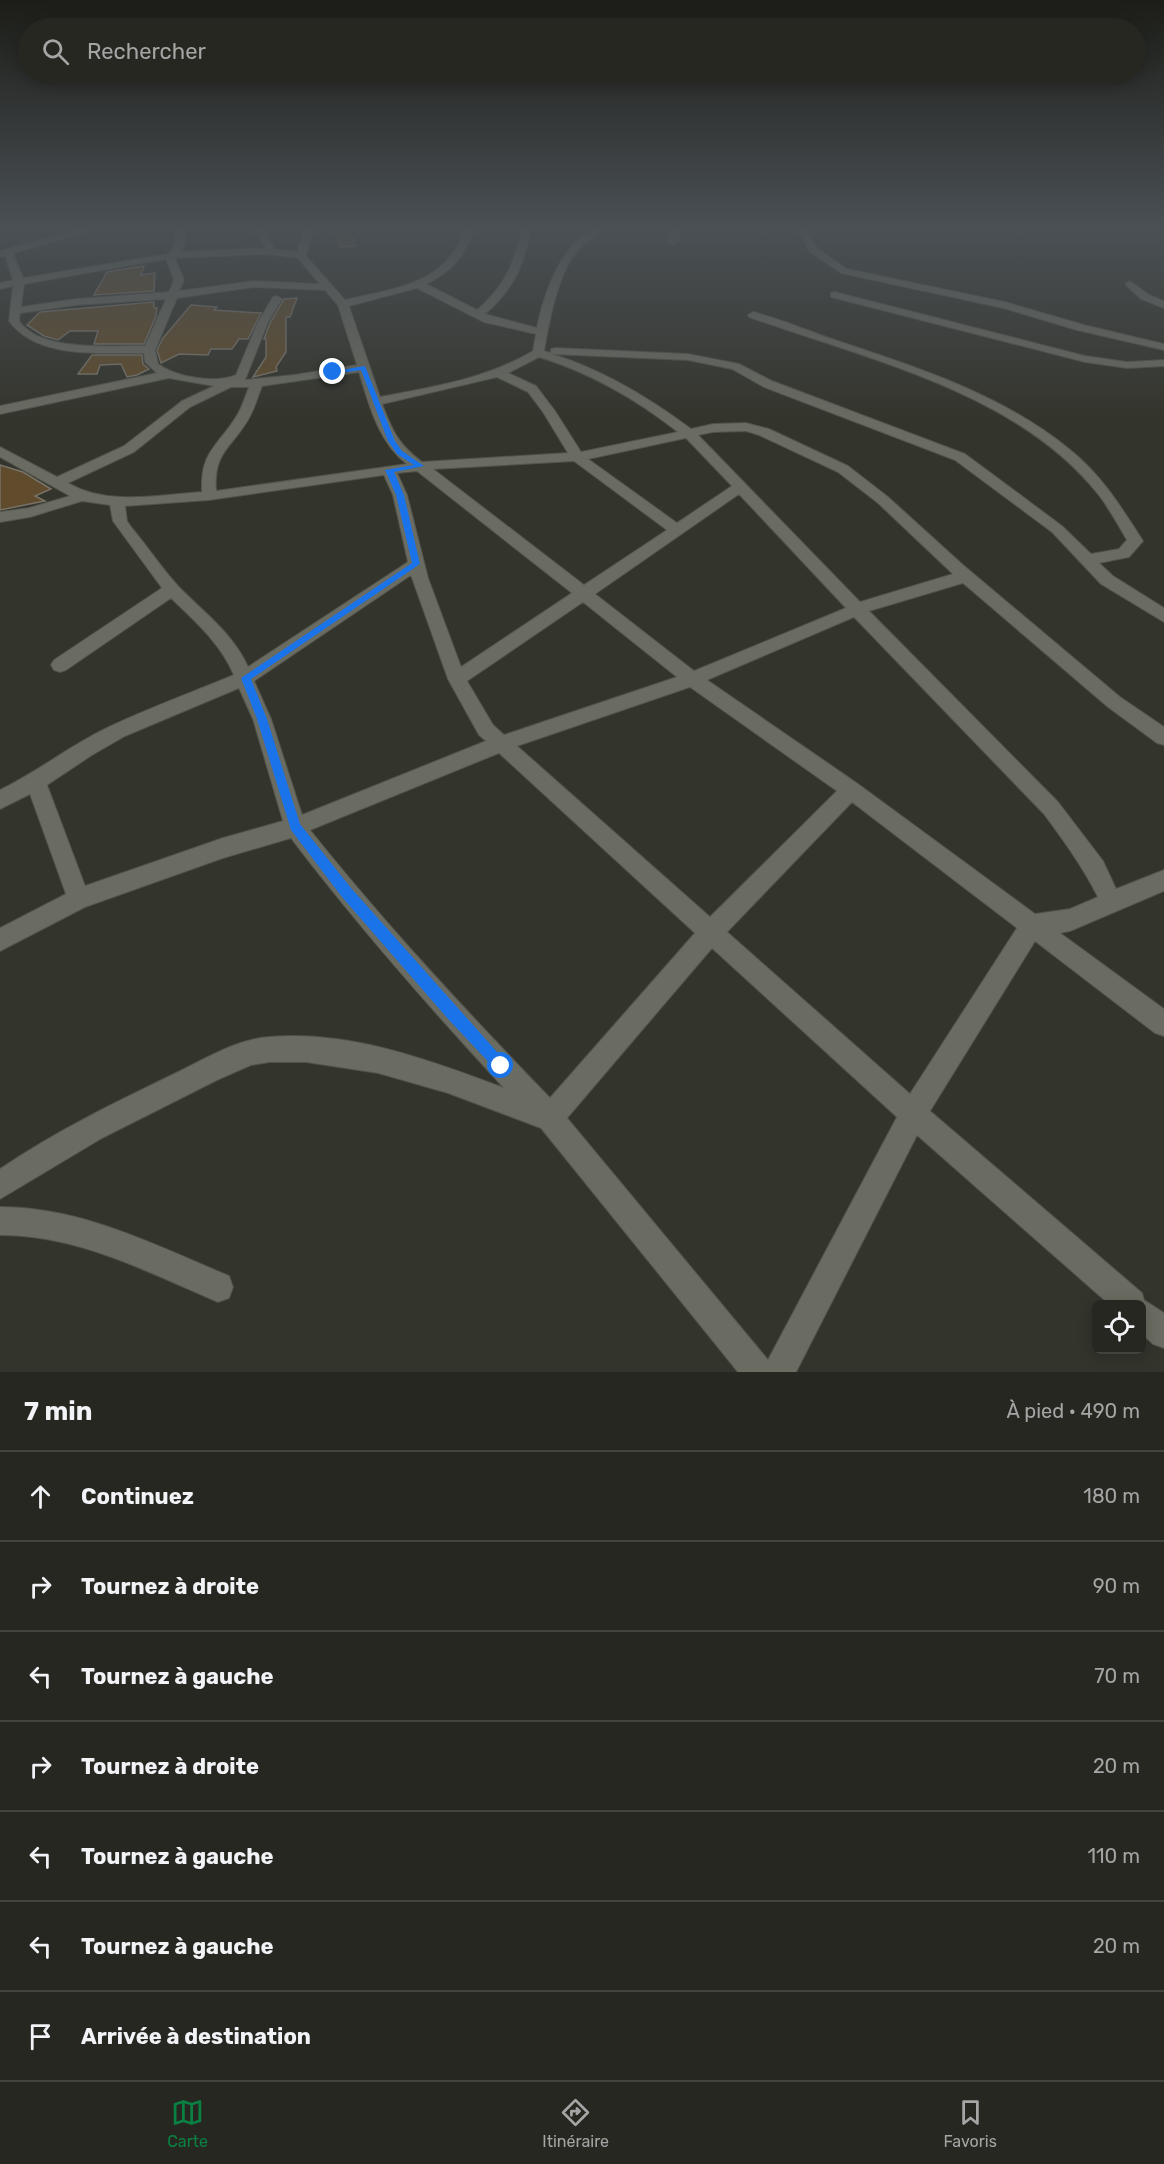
<!DOCTYPE html>
<html lang="fr">
<head>
<meta charset="utf-8">
<style>
	:root { --surface:#262720; --page:#2e2f29; --text:#f1f3f6; --muted:#a4a5a5; --line:#42443e; --accent:#0b8043 }
	body { margin:0; font-family:Rubik,sans-serif; background:var(--page); color:var(--text) }
	.controls { position:absolute; right:18px; bottom:18px; display:grid; overflow:hidden; border-radius:9px; box-shadow:0 3px 15px #0003 }
	.controls button { width:54px; height:54px; display:grid; place-items:center; padding:0; border:0; border-bottom:2px solid var(--line); background:var(--surface); color:var(--text); font:30px sans-serif }
	.stop { position:absolute; width:18px; height:18px; margin:-14px; border:4px solid #1a73e8; border-radius:50%; background:#fff }
	.stop.end { background:#1a73e8; border-color:#fff; box-shadow:0 2px 6px #0008 }
	.list { margin:0; padding:0; list-style:none }
	h2 { display:flex; justify-content:space-between; align-items:center; height:78px; margin:0; padding:0 24px; font-size:26px }
	h2 small { font-size:20px; font-weight:400; color:var(--muted) }
	.list li { display:grid; grid-template-columns:39px 1fr auto; gap:18px; align-items:center; box-sizing:border-box; height:90px; padding:0 24px; border-top:2px solid var(--line) }
	.list b { display:block; font-size:22px; white-space:nowrap }
	.list em { font-size:20px; font-style:normal; color:var(--muted) }
	.icon { flex:none; width:33px; height:33px; fill:none; stroke:currentColor; stroke-width:2; stroke-linecap:round; stroke-linejoin:round }
	.map { position:relative; flex:none; width:1164px; height:1372px; overflow:hidden }
	.search { position:absolute; background:var(--surface); box-shadow:0 3px 15px #0003; left:18px; right:18px; top:18px; height:66px; display:flex; align-items:center; gap:15px; box-sizing:border-box; padding:0 21px; border-radius:33px; color:var(--muted); font-size:22px }
	.sheet { height:708px; background:var(--surface) }
	nav { display:flex; justify-content:space-around; align-items:center; box-sizing:border-box; height:84px; border-top:2px solid var(--line); background:var(--surface); font-size:16px; color:var(--muted) }
	nav a { display:grid; justify-items:center; gap:3px }
	nav .on { color:var(--accent) }
	.map>svg:first-child { display:block }
	.building { fill:#604c2c; stroke:#787369; stroke-width:1.5 }
	.lines { fill:none; stroke-linecap:round; stroke-linejoin:round }
	.minor-casing { stroke:#51524a; stroke-width:2 }
	.minor { fill:#6a6b61; fill-rule:evenodd }
	.route { fill:#1a73e8 }
</style>
</head>
<body>
<div class="map">
<svg width="1164" height="1372" viewBox="0 0 1164 1372">
	<rect width="100%" height="100%" fill="#33342b"/>
	<g class="building">
		<path d="M350 230 355 246 341 247 336 232Z"/>
		<path d="M144 266 141 275 155 273 154 291 94 295 107 272Z"/>
		<path d="M297 298 290 317H286V352L276 367 277 371 253 377 266 357V339H264L270 323 284 299Z"/>
		<path d="M154 302V308H157L156 316 144 344H94L98 331H70L58 340 44 336 27 325 40 312Z"/>
		<path d="M191 305 217 307 214 310 261 313 248 339H239L232 349H211L208 355 179 354 161 363 157 350 163 338Z"/>
		<path d="M142 355 143 364 149 369 137 375 127 377 121 364 100 365 97 374H78L92 355Z"/>
		<path d="M0 465 23 472 51 489 35 496 45 501 0 510Z"/>
	</g>
	<g class="lines">
		<defs>
			<g id="minor">
				<path d="M77 230H93L13 253 23 278 168 254 175 245 176 230H185V246L179 252 265 248 255 230H264L274 249 297 252 304 230H313L306 256 345 300C395 288 445 285 465 230H474C465 257 451 272 426 284L477 310C503 288 515 264 521 230H530C525 265 512 291 485 314L537 328C542 298 565 230 601 230 595 237 586 242 579 249 558 271 549 322 544 351L551 353V349L555 348 688 354 739 364 772 381 965 454 1062 526 1091 554 1119 549 1127 540C1118 525 1109 508 1098 494 1017 392 867 359 749 317L748 315 753 312C781 319 808 331 835 340 916 367 1002 394 1069 449 1101 474 1121 507 1143 541L1129 557 1099 563 1113 576 1164 608V622L1101 584 1052 532 955 460 764 387 732 369 688 360 552 354C603 370 648 397 691 429L713 424 746 423 769 429 848 466 888 497 963 565 1120 697 1164 727V745L1157 743 1108 707 963 583 869 611 1058 802 1103 861 1116 889 1164 870V891L1070 931 1060 933 1164 1009V1036L1155 1033 1035 941 930 1111 1142 1293 1144 1300 1164 1313V1348L1153 1344 1142 1334V1304H1109L917 1135 796 1372H738L541 1128 448 1093 378 1073 306 1062H270L251 1065 217 1080 102 1138 0 1199V1169C56 1131 116 1102 176 1073 205 1059 237 1039 269 1037 349 1030 430 1060 504 1088 429 1007 357 925 291 838L223 858 85 907 0 951V928L66 894 30 794 0 809V790C39 771 72 744 111 726 151 707 193 692 234 675 220 643 196 622 171 598L66 670 60 672 54 670 51 665 54 660 162 588 113 521 110 505 82 501 30 517 0 522V512L29 508 70 496 0 457V447L57 477 124 446 182 401 214 386 169 378 0 414V406L157 373 145 362 144 353C100 352 38 360 9 321L13 286 0 289V283L13 280 5 256 0 257V251ZM265 254 298 258 320 284 254 281 179 291 184 280 175 258ZM166 259 174 280 169 292 76 299 21 307 24 284ZM254 287 325 290 338 305 357 365 294 375 245 380 268 322 282 299 277 296 273 297 258 322 236 375C216 384 176 377 158 364L155 350 177 298ZM417 288 484 322 536 334 533 351C486 379 432 387 380 397L349 306ZM166 299 145 346C110 345 42 353 19 321L20 313 76 305ZM539 357C591 373 636 399 678 432L581 452 555 411 536 386 508 373ZM359 372C369 405 379 443 407 464L216 491C213 450 234 447 250 416 255 407 258 396 262 386ZM497 377 528 392 543 412 568 453 422 462C398 444 393 432 382 404ZM231 387H249C245 397 242 408 236 417 217 447 200 452 202 492 157 495 108 506 68 483L134 452 190 407ZM746 431 759 435 838 472 878 503 953 574 860 602 698 435 713 432ZM686 438 732 486 677 523 588 459ZM574 461 667 530 584 585 433 469ZM417 471 572 593 461 667 428 578 407 495 397 473ZM384 475 393 495 408 562 248 667C232 632 204 613 178 586 161 567 147 546 131 527L127 521 125 506 209 500ZM739 494 846 608 694 671 595 594ZM411 575 448 679 479 735 486 741 302 815 271 719 254 681ZM583 602 677 677 504 735 493 725 467 681ZM854 617 1044 814C1064 841 1083 867 1098 897L1070 909 1035 914 858 784 707 680ZM690 687 837 791 710 917 517 746ZM239 688 253 719 283 821 223 838 85 886 47 785 92 755 125 736ZM499 753 695 933 550 1098C467 1012 385 924 310 830ZM852 802 1017 928 910 1094 727 932ZM712 948 897 1117 768 1360 567 1118Z"/>
				<path d="M671 230H680L678 242 673 245 668 242Z"/>
				<path d="M798 230H807L817 248 847 269 1005 302 1084 325 1164 344V350L1077 330 1003 308 841 273 810 252Z"/>
				<path d="M1130 281 1149 295 1164 301V308L1141 299 1125 284Z"/>
				<path d="M835 292 1085 356 1127 362 1164 360V366L1127 368 1085 362 831 297V293Z"/>
				<path d="M0 1207C82 1207 155 1245 229 1276L233 1287 229 1298 218 1302C147 1272 79 1235 0 1235Z"/>
			</g>
		</defs>
		<use href="#minor" class="minor-casing"/>
		<use href="#minor" class="minor"/>
	</g>
	<linearGradient id="sky" x2="0" y2="1"><stop stop-color="#1c1d18"/><stop offset="0.54" stop-color="#4a5055"/><stop offset="1" stop-color="#4a5055" stop-opacity="0"/></linearGradient>
	<rect width="1164" height="423" fill="url(#sky)"/>
	<path class="route" d="M365 366 395 441 402 451 424 466 394 472 404 495 420 564 251 679 267 719 300 824 351 888 506 1062 508 1066 506 1071 501 1073 497 1071 449 1020 342 897 291 830 257 719 241 678 412 563 396 495 385 470 414 465 397 454 388 441 361 370 333 374 330 372Z"/>
</svg>
<div class="controls">
<button><svg class="icon" aria-label="locate" viewBox="0 0 24 24"><circle cx="12" cy="12" r="6"/><path d="M12 2v4M12 18v4M2 12h4M18 12h4"/></svg></button>
</div>
<div class="stop" style="left:501px;top:1066px"></div>
<div class="stop end" style="left:333px;top:372px"></div>
<div class="search"><svg class="icon" aria-label="search" viewBox="0 0 24 24"><circle cx="10" cy="10" r="6"/><path d="M15 15l6 6"/></svg>Rechercher</div>
</div>
<section class="sheet">
<h2>7 min<small>À pied · 490 m</small></h2>
<ul class="list">
<li><svg class="icon" aria-label="ahead" viewBox="0 0 24 24"><path d="M12 20V5M6 11l6-6 6 6"/></svg><div><b>Continuez</b></div><em>180 m</em></li>
<li><svg class="icon" aria-label="right" viewBox="0 0 24 24"><path d="M7 20v-9h11M14 6l5 5-5 5"/></svg><div><b>Tournez à droite</b></div><em>90 m</em></li>
<li><svg class="icon" aria-label="left" viewBox="0 0 24 24"><path d="M17 20v-9H6M10 6l-5 5 5 5"/></svg><div><b>Tournez à gauche</b></div><em>70 m</em></li>
<li><svg class="icon" aria-label="right" viewBox="0 0 24 24"><path d="M7 20v-9h11M14 6l5 5-5 5"/></svg><div><b>Tournez à droite</b></div><em>20 m</em></li>
<li><svg class="icon" aria-label="left" viewBox="0 0 24 24"><path d="M17 20v-9H6M10 6l-5 5 5 5"/></svg><div><b>Tournez à gauche</b></div><em>110 m</em></li>
<li><svg class="icon" aria-label="left" viewBox="0 0 24 24"><path d="M17 20v-9H6M10 6l-5 5 5 5"/></svg><div><b>Tournez à gauche</b></div><em>20 m</em></li>
<li><svg class="icon" aria-label="arrive" viewBox="0 0 24 24"><path d="M6 21V4h12l-3 4 3 4H6"/></svg><div><b>Arrivée à destination</b></div></li>
</ul>
</section>
<nav>
<a class="on"><svg class="icon" aria-label="map" viewBox="0 0 24 24"><path d="M3 6l6-2 6 2 6-2v14l-6 2-6-2-6 2zM9 4v14M15 6v14"/></svg>Carte</a>
<a><svg class="icon" aria-label="directions" viewBox="0 0 24 24"><path d="M12 3l9 9-9 9-9-9zM9 14v-3h6M13 9l2 2-2 2"/></svg>Itinéraire</a>
<a><svg class="icon" aria-label="saved" viewBox="0 0 24 24"><path d="M7 4h10v16l-5-4-5 4z"/></svg>Favoris</a>
</nav>
</body>
</html>
